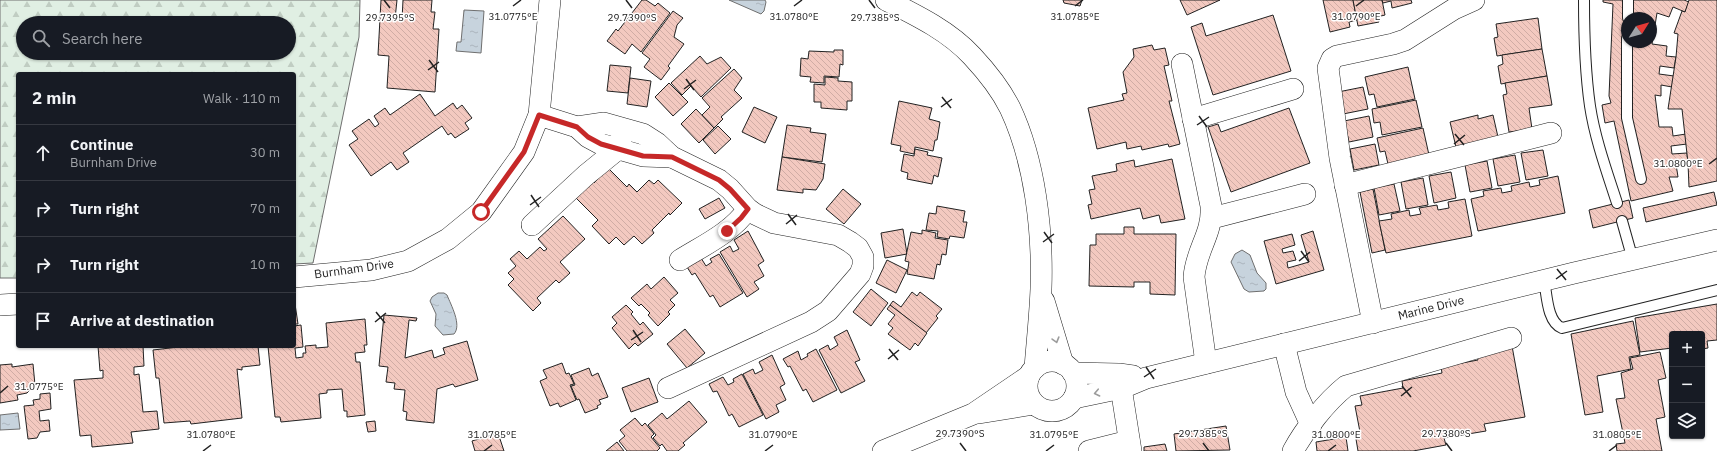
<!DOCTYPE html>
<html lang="en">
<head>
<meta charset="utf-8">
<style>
	:root { --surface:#171b24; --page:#20242c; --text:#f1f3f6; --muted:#9ea1a6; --line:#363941 }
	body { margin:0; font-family:"IBM Plex Sans",sans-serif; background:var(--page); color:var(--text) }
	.controls { position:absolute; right:12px; bottom:12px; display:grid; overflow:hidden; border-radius:4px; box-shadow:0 1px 3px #0004 }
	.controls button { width:36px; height:36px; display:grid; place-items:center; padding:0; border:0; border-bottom:1px solid var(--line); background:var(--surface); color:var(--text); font:20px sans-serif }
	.compass { position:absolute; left:1621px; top:12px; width:36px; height:36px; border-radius:50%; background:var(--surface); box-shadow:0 1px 3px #0004; rotate:53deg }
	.stop { position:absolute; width:12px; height:12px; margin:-9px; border:3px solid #c62828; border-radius:50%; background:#fff }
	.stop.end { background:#c62828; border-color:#fff; box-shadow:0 1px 4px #0008 }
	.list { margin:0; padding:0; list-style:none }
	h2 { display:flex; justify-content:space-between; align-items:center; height:52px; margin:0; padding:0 16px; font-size:17px }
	h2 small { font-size:13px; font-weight:400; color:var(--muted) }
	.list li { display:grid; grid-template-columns:26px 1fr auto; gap:12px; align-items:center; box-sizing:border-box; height:56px; padding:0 16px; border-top:1px solid var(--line) }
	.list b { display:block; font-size:15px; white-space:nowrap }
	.list p { margin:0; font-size:13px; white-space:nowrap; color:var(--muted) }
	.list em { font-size:13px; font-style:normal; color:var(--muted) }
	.icon { flex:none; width:22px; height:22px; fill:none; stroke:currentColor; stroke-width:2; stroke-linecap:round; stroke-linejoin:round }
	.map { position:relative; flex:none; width:1717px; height:451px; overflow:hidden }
	.search { position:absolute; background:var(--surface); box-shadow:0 1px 3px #0004; left:16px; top:16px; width:280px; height:44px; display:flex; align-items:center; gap:10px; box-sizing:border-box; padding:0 14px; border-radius:22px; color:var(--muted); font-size:15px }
	.panel { position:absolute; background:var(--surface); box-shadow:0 1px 3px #0004; left:16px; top:72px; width:280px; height:276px; border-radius:4px }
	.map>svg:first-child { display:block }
	.forest { fill:url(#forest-firs); stroke:#6f6f6f; fill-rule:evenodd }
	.water { fill:url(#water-ripples); stroke:#6f6f6f }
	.building { fill:url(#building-back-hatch); stroke:#222; fill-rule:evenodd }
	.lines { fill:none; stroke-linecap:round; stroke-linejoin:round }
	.lane-casing { stroke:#222; stroke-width:12 }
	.street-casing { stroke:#222; stroke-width:22 }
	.lane { stroke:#fff; stroke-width:10 }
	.street { stroke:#fff; stroke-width:21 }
	.oneway { stroke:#9c9c9c }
	.route { stroke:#c62828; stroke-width:5 }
	.ticks { fill:none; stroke:#222; stroke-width:1.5 }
	.labels { text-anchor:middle; stroke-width:3; stroke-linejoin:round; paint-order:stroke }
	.street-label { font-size:12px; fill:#222; stroke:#fff }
	.ticks-label { font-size:10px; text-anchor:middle; fill:#222; stroke:#fff; stroke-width:3; stroke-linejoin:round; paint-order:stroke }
</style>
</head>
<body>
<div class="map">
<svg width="1717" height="451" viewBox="0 0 1717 451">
	<defs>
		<pattern id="forest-firs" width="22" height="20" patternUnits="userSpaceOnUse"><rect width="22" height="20" fill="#e0efe3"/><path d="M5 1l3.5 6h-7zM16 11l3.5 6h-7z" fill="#c0cdc2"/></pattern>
		<pattern id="water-ripples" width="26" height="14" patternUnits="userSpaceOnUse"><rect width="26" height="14" fill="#c7d3dd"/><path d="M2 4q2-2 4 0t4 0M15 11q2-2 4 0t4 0" fill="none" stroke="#abb5bd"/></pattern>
		<pattern id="building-back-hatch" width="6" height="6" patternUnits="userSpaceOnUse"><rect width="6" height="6" fill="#f3c9c0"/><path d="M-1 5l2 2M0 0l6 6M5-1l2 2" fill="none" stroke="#d0aca5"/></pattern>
	</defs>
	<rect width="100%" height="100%" fill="#fff"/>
	<path class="forest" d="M0 0H360L359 37 313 263 294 264V74H18V278H0ZM23 23H289V53H23Z"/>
	<g class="water">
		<path d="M729 0H765L766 2 764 11 761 14Z"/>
		<path d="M464 10 484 11 481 53 456 51 457 42H461Z"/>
		<path d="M1242 250 1250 255 1257 273 1266 283V289L1264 291 1249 292 1244 289 1231 262 1235 254Z"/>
		<path d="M438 293H444L447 295C451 305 462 325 454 334L443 335 435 326 436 314 430 301 432 297Z"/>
		<path d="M18 413 20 429 0 430V415Z"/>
	</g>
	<g class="building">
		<path d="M381 0H397L395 19 402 20 403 0H432L431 12H435L433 29H439L435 92 387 88 389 56 378 55Z"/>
		<path d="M642 0H646L655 6 658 3 670 13 641 52 632 44 625 54 607 41 616 29 618 31Z"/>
		<path d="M1063 0H1082L1080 6 1064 3Z"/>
		<path d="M1180 0H1220L1187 15Z"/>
		<path d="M1323 0H1353L1357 20 1349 22 1350 27 1330 32Z"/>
		<path d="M1353 0H1382L1385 15 1377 17 1379 22 1358 26Z"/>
		<path d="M1382 0H1411L1412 3 1392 8 1391 1 1383 3Z"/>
		<path d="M1603 0H1684L1689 2 1685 12 1673 7 1669 17 1657 13 1652 44 1667 46 1666 56 1676 57 1674 68 1660 66 1659 74 1674 76 1672 87 1661 85V96L1655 95 1659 127H1672L1673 136 1686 134 1687 144 1671 146 1672 154 1687 153 1688 163 1676 164 1678 177H1669L1673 191 1631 201 1614 121 1605 123 1602 105 1611 103 1609 96 1613 4 1603 2ZM1627 18H1651V42H1627Z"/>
		<path d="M1689 0H1717V181L1689 187 1688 163 1682 109H1668L1676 57 1678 34 1674 33 1682 11 1685 12Z"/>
		<path d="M673 11 683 18 677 25 674 37 684 44 668 66 670 68 661 80 644 67 650 59 642 53Z"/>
		<path d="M1273 15 1291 71 1213 95 1191 27 1202 23 1206 36Z"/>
		<path d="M1538 18 1542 49 1497 56 1494 38 1498 37 1496 24Z"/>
		<path d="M1152 45 1154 50 1165 48 1169 65 1164 66 1172 101H1169L1180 144 1169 147 1168 144 1142 150 1141 146 1127 149 1126 142 1097 149 1088 108 1124 100 1122 94 1127 93 1123 72 1134 57 1133 49Z"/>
		<path d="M1542 49 1547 76 1501 84 1498 66 1503 64 1502 55Z"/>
		<path d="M834 50H843V65L840 64 839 77 824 76V83L810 82 811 77 800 76 801 58 808 59 809 51 834 52Z"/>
		<path d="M700 56 707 64 721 57 731 68 701 97 691 86 682 95 671 83Z"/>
		<path d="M610 65 631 67 628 93 607 91Z"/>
		<path d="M1408 67 1415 99 1377 107 1374 94 1369 95 1365 77Z"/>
		<path d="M734 69 742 78 734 90 742 98 721 117 723 119 714 128 702 115 710 107 702 98Z"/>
		<path d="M1547 76 1552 105 1529 108 1532 129 1509 132 1503 95 1507 94 1505 83Z"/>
		<path d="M825 77 838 78V81L852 82V101H847V110L821 108V102H814V84L825 85Z"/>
		<path d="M630 78 651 81 647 107 627 104Z"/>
		<path d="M669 83 688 102 673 116 655 97Z"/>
		<path d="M1363 87 1368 109 1343 114 1338 92Z"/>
		<path d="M420 94 435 116 453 103 457 109 462 105 472 118 465 123 469 129 455 138 451 133 448 135 442 126 403 153 409 162 397 170 391 162 371 176 349 145 358 139 352 131 369 119 375 127 379 124 374 116 385 108 390 115Z"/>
		<path d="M1416 100 1422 127 1382 135 1380 122 1374 123 1372 109Z"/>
		<path d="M899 101 932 108 929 119 940 122 937 140H935L933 151 915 147 914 154 900 151 901 146 891 144Z"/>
		<path d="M754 107 777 117 765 143 742 132Z"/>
		<path d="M1289 108 1310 163 1231 192 1208 127 1218 124 1221 132Z"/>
		<path d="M696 109 714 128 699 143 681 124Z"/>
		<path d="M1478 115V119L1493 115 1498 137 1456 147 1450 122Z"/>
		<path d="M1369 116 1373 137 1349 142 1344 121Z"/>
		<path d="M787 125 811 128 810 132 826 134 822 162 782 157Z"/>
		<path d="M718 126 731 139 715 154 703 140Z"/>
		<path d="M1423 128 1429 155 1388 164 1385 151 1380 152 1377 138Z"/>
		<path d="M1375 144 1379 165 1354 170 1350 149Z"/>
		<path d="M915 149 928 152 927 155 942 158 938 177 934 175 932 184 907 179 908 173 901 171 904 154 914 156Z"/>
		<path d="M1543 150 1548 176 1526 180 1521 153Z"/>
		<path d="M1515 155 1520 182 1498 186 1493 159Z"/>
		<path d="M782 157 825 164 823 179 816 190 803 189V193L777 190Z"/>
		<path d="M1172 159 1185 219 1161 223 1159 215 1143 219 1140 208 1091 219 1088 205 1092 204 1089 190 1095 189 1092 176 1117 171 1116 164 1134 160 1135 167Z"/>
		<path d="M1487 161 1492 188 1470 192 1465 165Z"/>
		<path d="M608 168 627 187 629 184 637 192 649 180 654 184 658 180 682 203 670 215 669 213 652 230 654 233 642 244 634 236 624 245 616 237 609 244 592 226 598 220 571 193 588 177 594 183Z"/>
		<path d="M1451 172 1456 198 1434 203 1429 176Z"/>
		<path d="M1558 176 1565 213 1478 231 1471 199 1484 196 1483 191 1501 188 1502 193 1512 191 1511 186 1529 182 1530 187 1540 185 1539 180Z"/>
		<path d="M1423 178 1428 205 1406 209 1401 182Z"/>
		<path d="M1394 184 1400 211 1379 215 1374 188Z"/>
		<path d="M843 189 861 204 844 224 826 209Z"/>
		<path d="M1373 189 1385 250 1372 253 1360 192Z"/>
		<path d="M1714 192 1717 205 1646 222 1643 208Z"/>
		<path d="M719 198 725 208 705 219 699 209Z"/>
		<path d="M1465 199 1472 236 1386 253 1379 221 1392 219 1391 214 1409 210 1410 216 1421 214 1419 208 1437 205 1438 210 1449 208 1448 202Z"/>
		<path d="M1629 200 1633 218 1593 228 1589 210Z"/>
		<path d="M937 206 965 211 963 222H967L964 238 950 236 949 239 937 237 938 231 926 230 929 213 936 214Z"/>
		<path d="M563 216 585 239 560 262 570 273 559 283 556 280 537 298 541 303 533 311 508 285 514 279 508 273 516 266 510 259 519 251 527 259 540 247 544 251 547 249 538 239Z"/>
		<path d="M1124 227H1134V234H1176L1175 295 1150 294V282H1134V287L1089 286 1090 245H1096V234H1124Z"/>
		<path d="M903 229 907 254 885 258 881 233Z"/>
		<path d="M922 230 936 233 935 238 948 240 946 255 942 254 940 265 937 264 934 279 907 274 909 262 905 261 911 232 922 234Z"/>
		<path d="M748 231 764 261 758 265 764 276 754 282 759 289 747 297 720 252 730 246 733 252 739 249 734 240Z"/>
		<path d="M1313 231 1324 270 1276 284 1264 241 1292 234 1295 245 1282 249 1283 253 1293 251 1296 260 1287 262 1288 268 1309 262 1301 235Z"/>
		<path d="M719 254 743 293 720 307 713 295 710 297 695 273 692 275 687 267 701 258 706 266 712 262 710 259Z"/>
		<path d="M887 260 907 270 896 293 876 283Z"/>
		<path d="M664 277 678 293 670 300 675 305 668 312 670 314 658 326 648 315 650 313 641 304 639 306 631 298 647 284 651 289Z"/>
		<path d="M871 289 888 303 871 326 853 312Z"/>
		<path d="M912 292 917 296 920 292 942 309 936 316 938 318 926 333 890 305 893 301 901 307Z"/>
		<path d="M294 304H295L298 324H294Z"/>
		<path d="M1717 304V340L1707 341 1708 348 1702 349V334H1672V348L1640 352 1635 318Z"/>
		<path d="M626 305 633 312 631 314 640 325 643 322 653 334 638 346 635 343 629 349 612 328 617 323 612 317Z"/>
		<path d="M890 305 927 333 918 346 915 343 910 350 888 334 893 328 888 324 895 315 887 309Z"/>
		<path d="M384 315 417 318 416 321 409 320 405 358 432 350 434 358 445 354 443 348 467 341 478 380 455 387 453 384 437 389 434 423 406 420 407 412 403 411 405 390 394 389 395 383 386 382 388 367 379 366Z"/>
		<path d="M365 319 367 345H364L365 352 355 353 356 362H360L365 415 347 417V411H344L342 389 327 390V393L319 394 321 418 281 422 280 417H275L268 346H294V326L301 325 303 347 295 348 296 358 303 357V353H306L305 346 316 345V348L328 347 326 323Z"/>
		<path d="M1633 321 1640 355 1629 357 1631 369 1597 376 1603 412 1585 415 1571 334Z"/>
		<path d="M685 329 705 353 687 368 667 344Z"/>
		<path d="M847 330 860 360 855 362 865 381 841 393 819 350 828 345 830 350 838 345 834 337Z"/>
		<path d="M98 346H143L144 366 134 367V375L139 374 143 412 157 411 159 429 131 432 133 443 92 447 91 435 80 436 74 380 103 378V370L100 371Z"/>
		<path d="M187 346H258L260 365 242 367V370L237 369 242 418 191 424 190 421 164 423 159 378H156L153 350Z"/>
		<path d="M1512 346 1525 417 1484 424 1486 431 1444 438 1446 445 1413 451H1358L1355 433 1360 432 1355 406 1362 405 1360 396 1403 388 1402 381 1442 373 1441 367 1478 360 1476 352Z"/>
		<path d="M816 349 837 390 813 402 806 389 803 391 790 366 788 367 783 359 798 351 801 360 808 356 807 354Z"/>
		<path d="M1660 352 1666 378 1658 380 1665 417 1656 419 1662 451H1617L1616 444 1625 443 1616 399 1625 398 1621 373 1633 369 1630 358Z"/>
		<path d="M772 355 785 384 780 387 786 400 776 405 779 412 766 419 743 374 753 369 755 374 763 370 759 362Z"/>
		<path d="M562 363 566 374 569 373 574 384 570 385 576 400 560 407 558 403 550 406 540 381 547 378 543 370Z"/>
		<path d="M12 364V367L33 364 35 385 27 393 17 395 18 400 0 403V365Z"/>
		<path d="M589 368 592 376 598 373 608 397 599 400 601 404 597 406 598 408 585 413 579 399 577 400 571 386 575 385 571 375Z"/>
		<path d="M742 374 763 415 739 427 732 414 729 416 717 391 713 392 709 384 723 377 728 385 734 382 733 379Z"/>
		<path d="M649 378 658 402 631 412 622 388Z"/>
		<path d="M50 393 51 409 39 411 40 421 49 420 50 431 40 432 37 438 28 439 24 406 34 405 33 400 40 399V394Z"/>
		<path d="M689 401 707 422 683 443 685 445 678 451H667L662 444 660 446 653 438 656 435 648 425 662 413 667 419Z"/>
		<path d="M635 418 642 426 645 423 654 434 651 437 660 448 657 451H627L619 441 625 436 620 430Z"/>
		<path d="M375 421 376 431 368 432 366 422Z"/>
		<path d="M1226 426 1230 450 1176 451 1174 434Z"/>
		<path d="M498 433 504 451H475L472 441Z"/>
		<path d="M1346 437 1348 451H1317L1316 442Z"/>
		<path d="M617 442 624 451H606Z"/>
		<path d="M1165 444 1167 451H1144V447Z"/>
	</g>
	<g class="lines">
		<defs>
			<g id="lane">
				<path d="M1584 0C1584 36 1585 71 1590 106 1595 139 1607 172 1617 203"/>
				<path d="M1628 18V0"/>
				<path d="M1627 38V118L1641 179"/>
				<path d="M1622 221 1633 260"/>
				<path d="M1544 280C1547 295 1547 322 1562 328L1717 290"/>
			</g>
			<g id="street">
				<path d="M886 0C916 15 949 31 972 56 986 71 1001 90 1010 108 1035 161 1043 231 1041 289 1040 315 1037 342 1035 368"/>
				<path d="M1182 64 1211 206C1213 234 1196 249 1194 277L1206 363"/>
				<path d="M539 115 577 127 588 137 601 144 643 156 672 157"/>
				<path d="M1193 119 1293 89"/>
				<path d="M577 127 604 123 643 134 657 143 672 157 719 180 730 189 748 209 755 214 774 223 838 235 850 242 858 248 863 257V266L860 274 828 311 811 322 668 388"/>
				<path d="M1345 185 1551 133"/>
				<path d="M1212 218 1305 194"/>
				<path d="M532 225 586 175 618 149 621 139"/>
				<path d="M680 260C704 245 731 233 748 209"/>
				<path d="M294 277 371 270 408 261 448 239 481 212 524 152 539 115 550 0"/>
				<path d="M1044 301 1063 364"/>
				<path d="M0 305 18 304"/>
				<path d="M1373 323 1340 158 1328 68 1332 59 1337 56 1393 44 1405 40 1454 9 1474 0"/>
				<path d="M1284 344 1296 392 1311 425"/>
				<circle cx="1052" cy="386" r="25"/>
				<path d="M1073 373 1119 374 1133 376"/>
				<path d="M1119 375 1131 451"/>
				<path d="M1074 398 1122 388 1146 378 1574 273 1717 240"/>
				<path d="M979 413 1034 404"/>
				<path d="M883 451 973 414 1029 376"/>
				<path d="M1089 451 1129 441"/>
				<path d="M1293 451C1305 429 1326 402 1346 386L1511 338"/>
			</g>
		</defs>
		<use href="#lane" class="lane-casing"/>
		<use href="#street" class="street-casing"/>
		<use href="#lane" class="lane"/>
		<use href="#street" class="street"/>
	</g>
	<defs><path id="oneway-chevron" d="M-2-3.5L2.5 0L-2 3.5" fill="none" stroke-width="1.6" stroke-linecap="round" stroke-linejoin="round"/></defs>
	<g class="oneway">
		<use href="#oneway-chevron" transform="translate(1056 340) rotate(74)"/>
		<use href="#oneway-chevron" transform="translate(1097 393) rotate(168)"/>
	</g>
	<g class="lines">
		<path class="route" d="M481 212 524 152 539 115 577 127 588 137 601 144 643 156 672 157 719 180 730 189 748 209 741 218 727 231"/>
	</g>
	<path class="ticks" d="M384 0 390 8M626 0 632 8M869 0 875 8M513 6 521 0M794 6 802 0M1075 6 1083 0M1356 6 1364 0M429 60 438 72M428 70 439 62M686 79 694 90M684 89 696 80M942 97 951 108M941 107 952 99M1199 116 1207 127M1197 125 1209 117M1455 134 1464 145M1454 144 1465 135M1709 164 1717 158M531 195 539 207M530 205 541 197M788 214 796 225M786 224 797 215M1044 232 1052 243M1043 242 1054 234M1301 251 1309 262M1299 261 1310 252M1557 269 1566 280M1556 279 1567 271M376 312 385 323M375 322 386 313M633 330 641 342M631 340 643 332M889 349 898 360M888 359 899 350M1146 367 1154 379M1144 377 1156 369M1402 386 1411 397M0 393 8 386M1401 396 1412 387M960 443 966 451M1203 443 1209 451M1446 443 1452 451M203 451 211 445M484 451 492 445M765 451 773 445M1046 451 1054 445M1328 451 1336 445M1609 451 1617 445"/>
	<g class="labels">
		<g class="street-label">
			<text transform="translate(354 269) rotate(-8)" y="4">Burnham Drive</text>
			<text transform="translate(1431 308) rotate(-14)" y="4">Marine Drive</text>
		</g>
	</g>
	<g class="ticks-label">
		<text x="513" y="20">31.0775°E</text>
		<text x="794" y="20">31.0780°E</text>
		<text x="1075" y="20">31.0785°E</text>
		<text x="1356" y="20">31.0790°E</text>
		<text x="390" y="21">29.7395°S</text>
		<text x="632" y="21">29.7390°S</text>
		<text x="875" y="21">29.7385°S</text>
		<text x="1678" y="167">31.0800°E</text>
		<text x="39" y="390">31.0775°E</text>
		<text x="960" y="437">29.7390°S</text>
		<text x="1203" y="437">29.7385°S</text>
		<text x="1446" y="437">29.7380°S</text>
		<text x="211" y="438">31.0780°E</text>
		<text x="492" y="438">31.0785°E</text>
		<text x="773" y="438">31.0790°E</text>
		<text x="1054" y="438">31.0795°E</text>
		<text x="1336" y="438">31.0800°E</text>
		<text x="1617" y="438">31.0805°E</text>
	</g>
</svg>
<div class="controls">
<button>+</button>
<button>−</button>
<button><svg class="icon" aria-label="layers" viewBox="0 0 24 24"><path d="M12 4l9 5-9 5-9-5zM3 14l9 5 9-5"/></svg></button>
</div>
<svg class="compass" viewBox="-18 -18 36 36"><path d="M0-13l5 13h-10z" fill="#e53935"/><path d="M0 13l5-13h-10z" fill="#9ea1a6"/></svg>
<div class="stop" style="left:481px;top:212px"></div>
<div class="stop end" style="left:727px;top:231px"></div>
<div class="search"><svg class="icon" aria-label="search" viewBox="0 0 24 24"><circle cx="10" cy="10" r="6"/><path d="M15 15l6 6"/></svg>Search here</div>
<section class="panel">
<h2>2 min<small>Walk · 110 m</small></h2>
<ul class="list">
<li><svg class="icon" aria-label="ahead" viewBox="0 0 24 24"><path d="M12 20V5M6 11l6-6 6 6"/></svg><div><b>Continue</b><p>Burnham Drive</p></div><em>30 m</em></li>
<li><svg class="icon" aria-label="right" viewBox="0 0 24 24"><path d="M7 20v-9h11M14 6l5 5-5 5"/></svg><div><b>Turn right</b></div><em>70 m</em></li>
<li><svg class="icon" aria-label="right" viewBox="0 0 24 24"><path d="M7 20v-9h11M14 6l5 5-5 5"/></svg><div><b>Turn right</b></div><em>10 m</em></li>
<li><svg class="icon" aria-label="arrive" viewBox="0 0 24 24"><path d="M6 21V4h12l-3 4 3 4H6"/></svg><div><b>Arrive at destination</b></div></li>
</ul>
</section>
</div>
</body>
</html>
